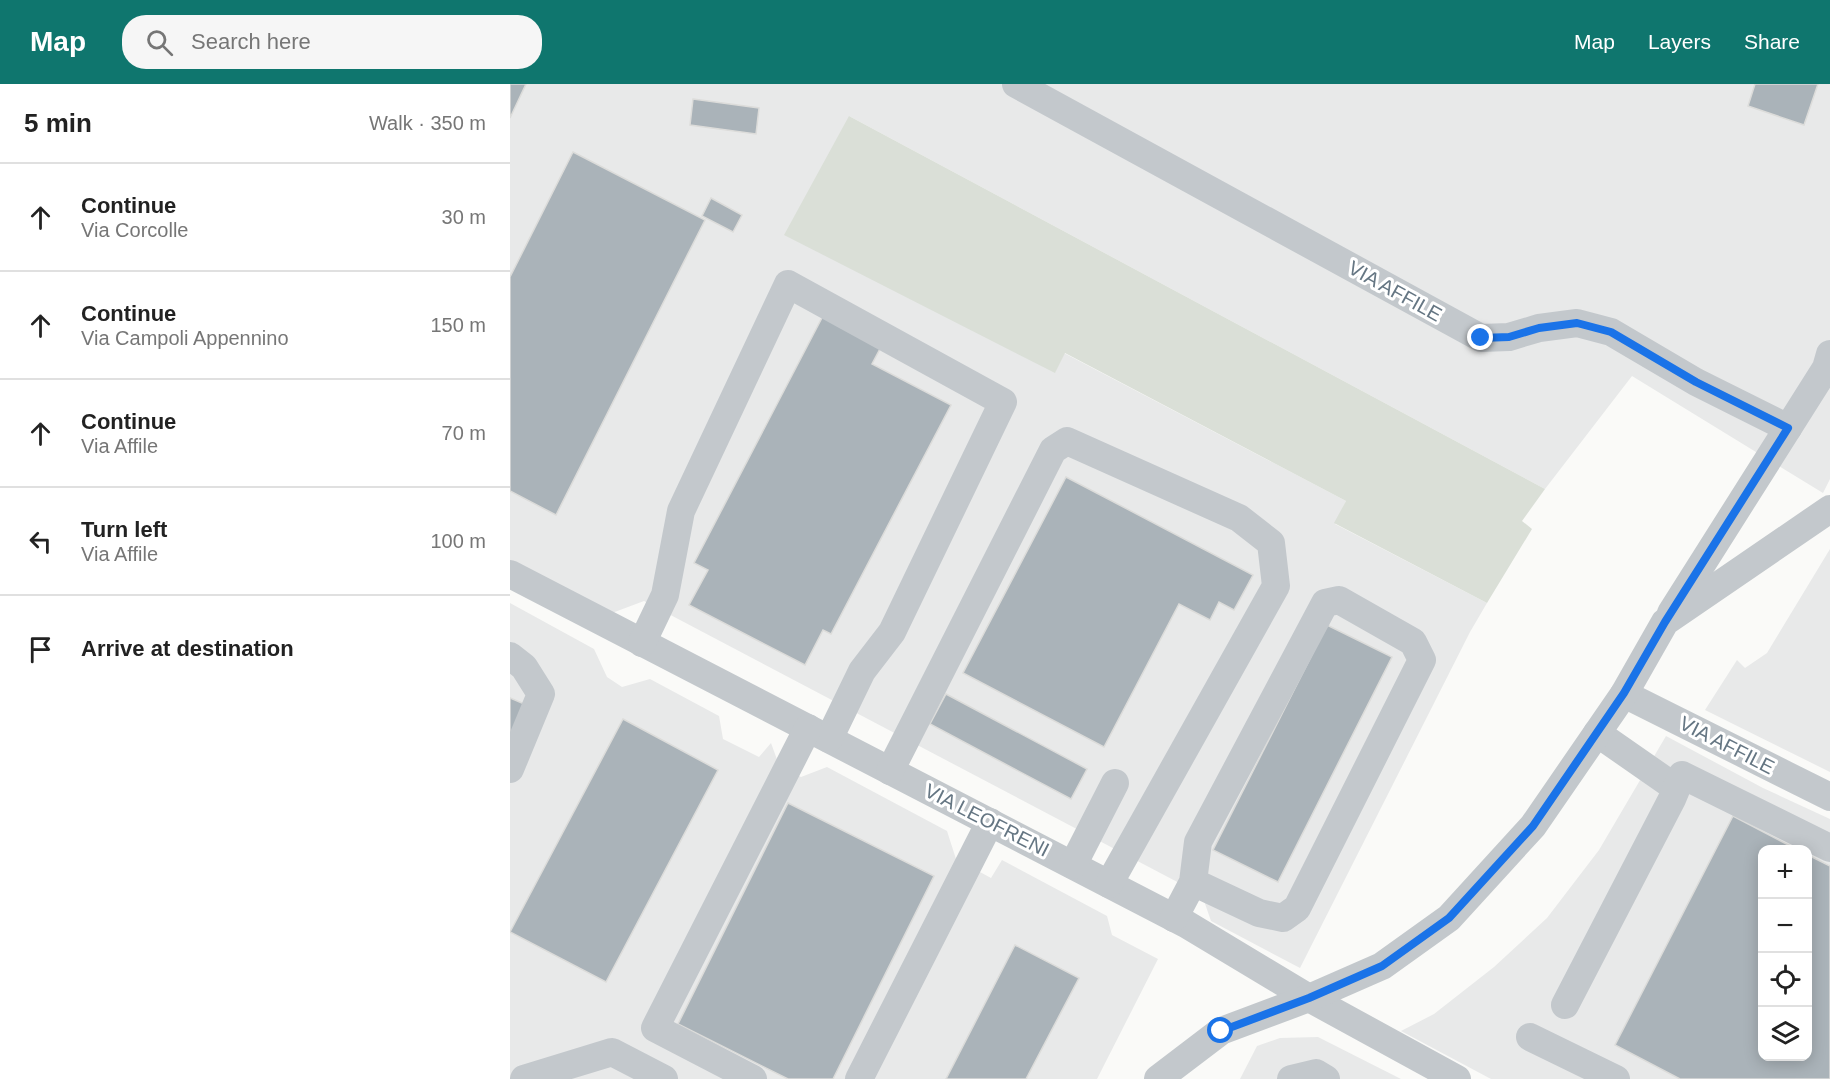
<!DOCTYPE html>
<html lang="en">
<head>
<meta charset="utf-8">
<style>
	:root { --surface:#fff; --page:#f6f6f6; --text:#222; --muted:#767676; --line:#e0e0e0; --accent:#0f766e }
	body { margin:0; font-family:Helvetica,sans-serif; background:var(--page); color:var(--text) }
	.controls { position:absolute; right:18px; bottom:18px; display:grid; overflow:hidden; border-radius:12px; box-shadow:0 3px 15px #0003 }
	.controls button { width:54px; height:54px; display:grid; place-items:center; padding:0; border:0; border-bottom:2px solid var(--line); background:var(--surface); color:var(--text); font:30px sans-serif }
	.stop { position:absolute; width:18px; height:18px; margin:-14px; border:4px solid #1a73e8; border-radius:50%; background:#fff }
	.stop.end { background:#1a73e8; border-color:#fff; box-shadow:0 2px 6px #0008 }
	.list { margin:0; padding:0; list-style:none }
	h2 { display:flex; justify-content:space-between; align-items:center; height:78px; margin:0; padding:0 24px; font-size:26px }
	h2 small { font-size:20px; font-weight:400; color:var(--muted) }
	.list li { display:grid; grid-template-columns:39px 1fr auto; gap:18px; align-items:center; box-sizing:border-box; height:108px; padding:0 24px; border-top:2px solid var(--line) }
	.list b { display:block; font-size:22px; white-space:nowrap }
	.list p { margin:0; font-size:20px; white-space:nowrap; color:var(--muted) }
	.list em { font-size:20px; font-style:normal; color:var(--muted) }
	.icon { flex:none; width:33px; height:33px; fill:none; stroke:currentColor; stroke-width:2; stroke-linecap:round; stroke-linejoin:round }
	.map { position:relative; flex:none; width:1320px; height:995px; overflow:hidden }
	header { display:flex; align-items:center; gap:36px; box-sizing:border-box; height:84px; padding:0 30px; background:var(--accent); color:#fff }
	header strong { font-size:28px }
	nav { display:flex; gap:33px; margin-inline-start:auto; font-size:21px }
	.search { width:420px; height:54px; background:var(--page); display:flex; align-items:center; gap:15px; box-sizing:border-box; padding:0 21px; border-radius:24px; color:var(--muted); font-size:22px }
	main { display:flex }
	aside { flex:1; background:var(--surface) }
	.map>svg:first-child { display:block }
	.built { fill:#e8e9e9; fill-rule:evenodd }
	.green { fill:#dadfd7 }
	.building { fill:#aab3b9; stroke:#dcdcda; stroke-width:1.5 }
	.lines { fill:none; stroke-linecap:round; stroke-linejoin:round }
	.minor { stroke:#c3c8cc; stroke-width:28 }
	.route { stroke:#1a73e8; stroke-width:8 }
	.labels { text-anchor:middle; stroke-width:6; stroke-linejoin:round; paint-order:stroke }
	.street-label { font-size:20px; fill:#657683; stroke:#fff }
</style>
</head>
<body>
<header>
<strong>Map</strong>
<div class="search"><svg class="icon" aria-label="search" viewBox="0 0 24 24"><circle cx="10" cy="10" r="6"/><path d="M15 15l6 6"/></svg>Search here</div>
<nav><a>Map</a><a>Layers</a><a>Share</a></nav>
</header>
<main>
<aside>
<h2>5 min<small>Walk · 350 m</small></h2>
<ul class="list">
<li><svg class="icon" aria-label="ahead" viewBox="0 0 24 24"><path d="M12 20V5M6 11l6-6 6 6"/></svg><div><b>Continue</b><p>Via Corcolle</p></div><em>30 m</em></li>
<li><svg class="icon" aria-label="ahead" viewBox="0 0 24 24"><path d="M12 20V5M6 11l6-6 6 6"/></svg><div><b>Continue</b><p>Via Campoli Appennino</p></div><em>150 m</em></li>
<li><svg class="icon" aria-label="ahead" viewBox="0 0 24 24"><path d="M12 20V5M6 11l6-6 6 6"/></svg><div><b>Continue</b><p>Via Affile</p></div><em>70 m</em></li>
<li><svg class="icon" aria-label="left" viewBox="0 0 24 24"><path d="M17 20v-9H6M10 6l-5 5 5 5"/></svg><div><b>Turn left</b><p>Via Affile</p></div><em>100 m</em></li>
<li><svg class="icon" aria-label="arrive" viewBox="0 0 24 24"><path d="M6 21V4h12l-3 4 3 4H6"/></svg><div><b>Arrive at destination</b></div></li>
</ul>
</aside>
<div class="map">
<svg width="1320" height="995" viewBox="0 0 1320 995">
	<rect width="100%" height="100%" fill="#fafaf8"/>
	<g class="built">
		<path d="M0 0H1320V395L1313 409 1122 292 1035 405 339 32 545 288 554 269 836 417 825 440 977 519 960 548 790 884 701 837 692 811 134 517 102 529 0 477Z"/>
		<path d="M1320 465V688L1195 626 1227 576 1235 584 1257 569Z"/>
		<path d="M0 519 84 565 97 593 112 603 140 595 209 632 213 655 249 673 261 659 269 681 291 693 317 683 437 747 446 775 481 794 492 776 597 832 602 851 648 875 587 995H0Z"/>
		<path d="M1156 652 1253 704 1320 735V995H981L891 947 924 930 984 883 1037 834 1089 766ZM1252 766H1298V972H1252Z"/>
		<path d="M808 953 891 995H730L747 962 770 954Z"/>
	</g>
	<path class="green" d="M339 32 1035 405 1012 437 1022 445 977 519 824 439 836 417 555 269 545 289 274 151Z"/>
	<g class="building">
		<path d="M0 0H16L0 34Z"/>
		<path d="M1245 0H1308L1294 41 1238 22Z"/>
		<path d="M183 15 249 24 246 50 180 41Z"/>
		<path d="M63 68 195 136 46 431 0 407V193Z"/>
		<path d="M201 114 232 131 223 148 192 132Z"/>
		<path d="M314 230 372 261 362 280 441 321 321 550 313 546 295 581 179 521 198 486 184 479Z"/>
		<path d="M556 393 743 491 724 526 709 518 700 536 669 520 594 663 453 589Z"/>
		<path d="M817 541 882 573 768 798 703 766Z"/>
		<path d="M436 610 577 685 561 715 420 640Z"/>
		<path d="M0 614 19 622 0 664Z"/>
		<path d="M113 635 208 686 96 898 0 848Z"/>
		<path d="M278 719 424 792 323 995H278L168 940Z"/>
		<path d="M1223 732 1288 766H1252V972H1298V771L1320 782V995H1170L1105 961Z"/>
		<path d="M505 861 569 894 516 995H436Z"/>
	</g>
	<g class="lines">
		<g class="minor">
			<path d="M506 0 971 254 999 253 1029 244 1067 239 1101 248 1186 298 1278 344"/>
			<path d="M0 490 676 840 799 914 947 995"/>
			<path d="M1161 529 1316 284 1320 270"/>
			<path d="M132 559 155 511 171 427 278 200 493 318 382 548 352 587 319 655"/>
			<path d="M0 572 14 583 31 610 0 685"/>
			<path d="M1114 610 1320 713"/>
			<path d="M1087 649 1166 704"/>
			<path d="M380 687 543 366 557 357 729 434 761 459 766 502 599 800"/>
			<path d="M563 781 605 699"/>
			<path d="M664 834 683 798 688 758 815 519 829 516 903 558 912 576 787 824 773 834 749 829 683 798"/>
			<path d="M1055 921 1162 715 1172 691 1320 764"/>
			<path d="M1020 953 1106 995"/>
			<path d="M14 995 102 968 154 995"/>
			<path d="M243 995 145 944 298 644"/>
			<path d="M349 995 480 738"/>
			<path d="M648 995 711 947 799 914 872 882 939 834 1023 742 1114 610 1155 538 1320 425"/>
			<path d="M781 995 806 989 816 995"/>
		</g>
	</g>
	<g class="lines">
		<path class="route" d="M711 947 799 914 872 882 939 834 1023 742 1114 609 1155 538 1278 344 1186 298 1101 248 1067 239 1029 244 999 253 971 254"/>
	</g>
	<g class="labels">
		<g class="street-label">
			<text transform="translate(885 207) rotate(29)" y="7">VIA AFFILE</text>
			<text transform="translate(1217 661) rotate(27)" y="7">VIA AFFILE</text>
			<text transform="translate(477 736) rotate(27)" y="7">VIA LEOFRENI</text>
		</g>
	</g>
</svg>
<div class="controls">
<button>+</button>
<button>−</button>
<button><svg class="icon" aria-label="locate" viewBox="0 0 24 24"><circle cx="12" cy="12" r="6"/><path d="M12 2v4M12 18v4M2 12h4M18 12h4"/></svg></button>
<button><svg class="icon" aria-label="layers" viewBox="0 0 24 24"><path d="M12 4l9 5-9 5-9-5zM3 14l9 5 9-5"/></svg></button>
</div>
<div class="stop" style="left:711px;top:947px"></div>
<div class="stop end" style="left:971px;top:254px"></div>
</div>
</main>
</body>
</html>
